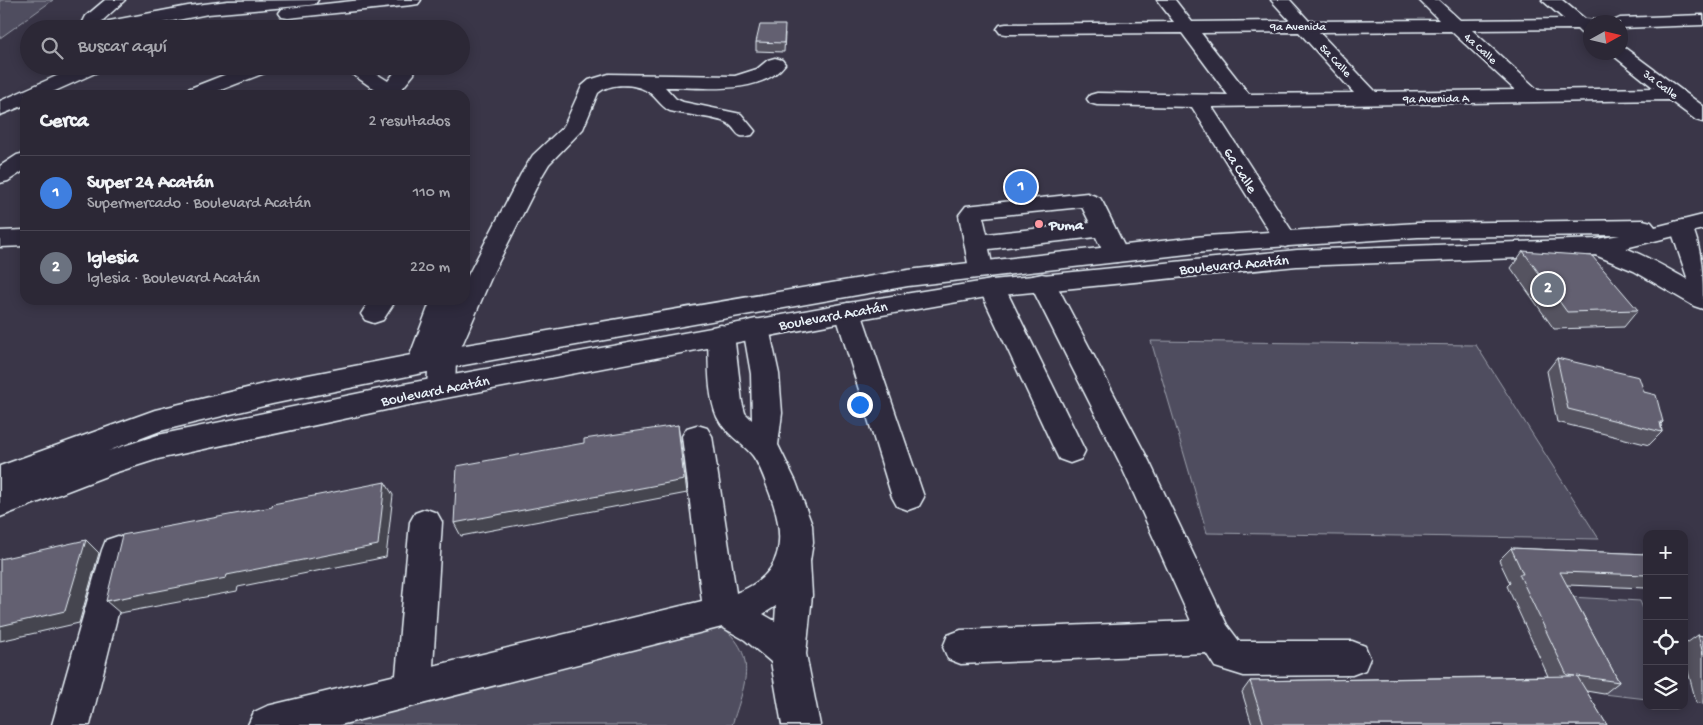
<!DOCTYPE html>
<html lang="es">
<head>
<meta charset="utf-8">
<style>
	:root { --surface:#2c2836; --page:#34303e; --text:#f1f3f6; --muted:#a6a6ad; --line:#484451; --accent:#ff9aa2 }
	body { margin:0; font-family:"Gochi Hand",sans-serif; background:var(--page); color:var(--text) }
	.controls { position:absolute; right:15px; bottom:15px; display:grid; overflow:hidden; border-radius:10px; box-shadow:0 2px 12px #0003 }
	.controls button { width:45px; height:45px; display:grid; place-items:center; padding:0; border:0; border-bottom:1px solid var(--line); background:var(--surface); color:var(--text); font:25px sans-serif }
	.compass { position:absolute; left:1583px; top:15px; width:45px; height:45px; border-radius:50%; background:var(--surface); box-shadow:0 2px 12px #0003; rotate:82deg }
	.you { position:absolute; left:859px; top:404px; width:18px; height:18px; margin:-12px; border:4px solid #fff; border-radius:50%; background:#1a73e8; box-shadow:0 0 0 8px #1a73e833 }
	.badge { display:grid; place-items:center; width:32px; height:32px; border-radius:50%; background:var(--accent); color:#fff; font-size:16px; font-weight:700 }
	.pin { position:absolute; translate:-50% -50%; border:2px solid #fff; box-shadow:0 1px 5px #0006 }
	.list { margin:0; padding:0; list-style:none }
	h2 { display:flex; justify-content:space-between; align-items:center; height:65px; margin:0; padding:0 20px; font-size:21px }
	h2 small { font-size:16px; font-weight:400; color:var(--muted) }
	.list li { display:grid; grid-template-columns:32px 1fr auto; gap:15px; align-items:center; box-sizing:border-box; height:75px; padding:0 20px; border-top:1px solid var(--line) }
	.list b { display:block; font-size:19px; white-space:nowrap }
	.list p { margin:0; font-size:16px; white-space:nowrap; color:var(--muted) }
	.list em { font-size:16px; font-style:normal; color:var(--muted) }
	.icon { flex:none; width:28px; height:28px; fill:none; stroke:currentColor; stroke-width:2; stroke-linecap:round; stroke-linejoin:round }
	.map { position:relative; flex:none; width:1703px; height:725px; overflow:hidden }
	.search { position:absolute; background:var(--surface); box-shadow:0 2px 12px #0003; left:20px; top:20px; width:450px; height:55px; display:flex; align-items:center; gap:12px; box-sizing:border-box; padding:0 18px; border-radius:28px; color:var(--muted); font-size:19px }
	.panel { position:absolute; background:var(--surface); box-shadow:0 2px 12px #0003; left:20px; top:90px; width:450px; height:215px; border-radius:15px }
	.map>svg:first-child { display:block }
	.green { fill:#504e5f; stroke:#9ca0ac }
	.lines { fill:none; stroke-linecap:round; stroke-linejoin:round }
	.minor-casing { stroke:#e8f1f8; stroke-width:3 }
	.major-casing { stroke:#e8f1f8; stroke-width:3 }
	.minor { fill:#2f2a3d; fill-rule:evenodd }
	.major { fill:#2f2a3d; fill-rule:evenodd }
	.wall { fill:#555361; stroke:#e8f1f8 }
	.shaded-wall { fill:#45444f; stroke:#e8f1f8 }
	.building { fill:#636171; stroke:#e8f1f8 }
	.poi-dot { fill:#ff9aa2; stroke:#2f2a3d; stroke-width:2 }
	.labels { text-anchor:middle; stroke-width:5; stroke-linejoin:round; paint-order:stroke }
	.far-street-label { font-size:12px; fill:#e8f1f8; stroke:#2f2a3d }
	.street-label { font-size:15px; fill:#e8f1f8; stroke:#2f2a3d }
	.poi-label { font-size:15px; font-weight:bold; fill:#e8f1f8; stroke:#2f2a3d; text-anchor:start }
</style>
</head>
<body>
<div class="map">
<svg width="1703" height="725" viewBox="0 0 1703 725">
	<rect width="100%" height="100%" fill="#3a3648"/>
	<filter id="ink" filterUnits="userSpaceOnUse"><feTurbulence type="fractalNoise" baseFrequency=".02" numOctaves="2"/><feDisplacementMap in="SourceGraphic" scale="10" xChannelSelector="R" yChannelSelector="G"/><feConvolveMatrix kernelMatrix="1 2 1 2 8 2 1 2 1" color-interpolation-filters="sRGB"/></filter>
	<g filter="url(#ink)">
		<g class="green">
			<path d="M0 0H53L0 38Z"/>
			<path d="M1151 341 1476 345 1599 539 1207 533Z"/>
			<path d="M1553 596 1640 601 1647 618V699L1604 694Z"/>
			<path d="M718 624C760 654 745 684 732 725H303Z"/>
		</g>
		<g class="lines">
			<defs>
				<g id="minor">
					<path d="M105 0H125L101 22H104L188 6 228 1 318 0 315 4 309 5 208 14 132 29 85 28 82 24 86 16Z"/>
					<path d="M362 0H421L418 4 412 5 288 18 282 17 279 13 282 9 288 8Z"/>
					<path d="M1157 0H1175L1192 22 1290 21 1271 0H1290L1309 21 1439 20 1419 0H1438L1460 20 1564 19 1542 0H1562L1585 19 1596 20 1598 22H1590V34L1581 33 1577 29 1472 30 1538 90 1654 88 1609 52H1620V47L1625 48 1703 106V122L1696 120 1669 100 1212 107 1297 239 1293 244 1285 247 1277 244 1192 107 1097 105 1090 103 1087 99 1090 95 1097 93 1228 95 1182 33 1006 34 1000 33 997 29 1000 25 1006 24 1174 22ZM1451 31 1515 90 1376 92 1319 32ZM1299 32 1354 93 1249 94 1201 33Z"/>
					<path d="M1703 15V25L1620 28V22H1611L1620 18Z"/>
					<path d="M775 58 782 60 785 64C762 96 700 87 665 87L676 99 683 102 741 114 755 131 752 135C734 140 739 130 727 123 719 118 682 114 670 111 660 106 656 96 647 91 634 83 609 83 598 93L583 129 549 164 543 174 494 271 456 359 455 388 451 395 441 398 431 395 427 388 428 371 421 373 411 370 407 363 431 300H465V281L521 174 533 155 564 126 582 86 589 80 609 74 735 76 757 69 768 60Z"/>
					<path d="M79 66H104L102 70 46 95H25V105L0 115V101Z"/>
					<path d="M247 66H274L272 70 208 95H180L183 91Z"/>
					<path d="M341 66H364L388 81 394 73 395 66H415L414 74 397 95H376L378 92Z"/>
					<path d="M25 153V170L8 181 0 183V166L17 155Z"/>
					<path d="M1087 193 1100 198 1103 203 1128 254 1125 260 1116 262 1107 260 1096 237 989 249 993 269 990 275 981 277 972 275 969 269 959 215 966 206ZM1082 207 1090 223 987 234 983 217Z"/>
					<path d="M1682 220 1690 222C1703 248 1703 279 1703 309L1694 306 1634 271 1588 252 1585 247 1588 242C1612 235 1667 268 1688 280L1670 227 1674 222Z"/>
					<path d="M25 230V246L0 247V231Z"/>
					<path d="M1042 274 1051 276 1055 282 1149 461 1227 625 1239 641H1352L1365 646 1370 658 1365 670 1352 675 1244 676 1215 667 1206 653 961 664 948 659 943 647 948 635 961 630 1191 621 1119 461 1029 282 1033 276Z"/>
					<path d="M992 280 1001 282 1005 288 1085 451 1081 459 1070 463 1059 459 1055 451 979 288 983 282Z"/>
					<path d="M370 300H396L383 320 374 323 365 320 361 314Z"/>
					<path d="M848 303 857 306 861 312 924 497 919 506 908 510 897 506 892 497 835 312 839 306Z"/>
					<path d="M756 319 765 321 769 328 779 374 782 413 778 445 796 482 812 525 813 542 810 561 812 595 806 654 820 725H782L771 662 745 640 722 627 340 725H248L254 712 267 706 396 675 410 522 415 513 426 509 437 513 442 522 433 666 702 601 682 436 687 428 697 425 707 428 712 436 736 593C785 575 786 537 770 494 765 481 761 467 753 456 742 442 725 434 717 417 707 393 709 360 708 334L712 327 721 325 730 327 734 334 742 402 745 413 752 420 751 374 743 328 747 321ZM776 606 775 621 763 614Z"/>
					<path d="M118 536 130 540 134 550 90 725H52L102 550 106 540Z"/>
				</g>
				<path id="major" d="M1703 215V229L1597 255 1297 266 992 296 848 321 404 406 158 459 114 473 0 517V466L155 410 272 382 442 349 908 270 1205 236 1418 223 1643 220 1651 222 1655 227ZM1620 235 1597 239 1297 250 992 280 848 303 404 384 158 435 108 451 160 431 272 404 442 369 908 286 1205 252 1418 237Z"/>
			</defs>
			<use href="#minor" class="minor-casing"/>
			<use href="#major" class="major-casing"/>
			<use href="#minor" class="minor"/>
			<use href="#major" class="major"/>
		</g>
		<g class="wall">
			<path d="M785 33 784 52 756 51V42Z"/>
			<path d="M1523 251 1638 310 1624 327 1554 329 1511 268Z"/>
			<path d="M1557 358 1644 392 1663 422 1661 424 1662 432 1649 445 1557 422 1547 371Z"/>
			<path d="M1511 548 1647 554V588H1646L1567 585 1619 682 1604 694 1586 691 1607 725H1252L1242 692 1250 681 1548 676 1507 586 1510 583 1499 560Z"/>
			<path d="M1698 635 1703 636V704L1696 702 1684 656V645Z"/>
		</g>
		<g class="shaded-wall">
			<path d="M678 425 680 438 687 493 461 536 454 523Z"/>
			<path d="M385 482 393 495 386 557 238 587 237 591 120 613 106 601 227 575Z"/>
			<path d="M86 540 99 553 79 623 0 641V626Z"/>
		</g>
		<g class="building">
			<path d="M760 25H785L784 43 756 42Z"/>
			<path d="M1523 251 1592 256 1638 310 1567 312Z"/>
			<path d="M1557 358 1639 377 1644 392 1656 395 1663 422H1660L1662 432 1568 409Z"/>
			<path d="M678 425 684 480 454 523 457 466 584 443V439Z"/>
			<path d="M385 482 378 545 227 575 226 578 106 601 122 535 272 507 273 504Z"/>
			<path d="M86 540 65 611 0 626V559Z"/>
			<path d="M1511 548 1647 554V575L1560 572 1619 682 1577 676 1607 725H1264L1250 681 1575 676 1567 675 1519 574H1523Z"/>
			<path d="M1698 635 1703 636V654Z"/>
		</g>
	</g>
	<circle class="poi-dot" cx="1039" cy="224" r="5"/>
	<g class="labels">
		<g class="far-street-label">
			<text x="1298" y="30">9a Avenida</text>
			<text transform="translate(1481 48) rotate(42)" y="4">4a Calle</text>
			<text transform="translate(1336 60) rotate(47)" y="4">5a Calle</text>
			<text transform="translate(1661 84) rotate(37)" y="4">3a Calle</text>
			<text transform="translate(1436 98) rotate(-1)" y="4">9a Avenida A</text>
		</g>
		<g class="street-label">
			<text transform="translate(1241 170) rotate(58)" y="5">6a Calle</text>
			<text transform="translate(1234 264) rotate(-5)" y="5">Boulevard Acatán</text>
			<text transform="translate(833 315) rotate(-10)" y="5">Boulevard Acatán</text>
			<text transform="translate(435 390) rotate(-11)" y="5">Boulevard Acatán</text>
		</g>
		<g class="poi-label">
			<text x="1049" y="229">Puma</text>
		</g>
	</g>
</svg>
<div class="controls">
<button>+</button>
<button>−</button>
<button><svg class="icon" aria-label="locate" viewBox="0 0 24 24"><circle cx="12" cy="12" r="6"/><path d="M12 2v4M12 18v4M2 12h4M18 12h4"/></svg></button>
<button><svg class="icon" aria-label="layers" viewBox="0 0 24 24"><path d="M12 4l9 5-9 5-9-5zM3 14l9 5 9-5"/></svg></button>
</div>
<svg class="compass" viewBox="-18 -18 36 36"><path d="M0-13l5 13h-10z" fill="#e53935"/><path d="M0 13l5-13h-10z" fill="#a6a6ad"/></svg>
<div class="you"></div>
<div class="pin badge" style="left:1021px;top:187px;background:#3f7fe0">1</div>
<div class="pin badge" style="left:1548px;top:289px;background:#6b7280">2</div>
<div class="search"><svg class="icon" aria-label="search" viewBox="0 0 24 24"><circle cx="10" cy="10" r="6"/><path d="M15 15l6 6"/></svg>Buscar aquí</div>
<section class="panel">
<h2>Cerca<small>2 resultados</small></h2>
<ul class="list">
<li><span class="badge" style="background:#3f7fe0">1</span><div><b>Super 24 Acatán</b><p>Supermercado · Boulevard Acatán</p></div><em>110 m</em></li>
<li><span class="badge" style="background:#6b7280">2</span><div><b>Iglesia</b><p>Iglesia · Boulevard Acatán</p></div><em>220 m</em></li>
</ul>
</section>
</div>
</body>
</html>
